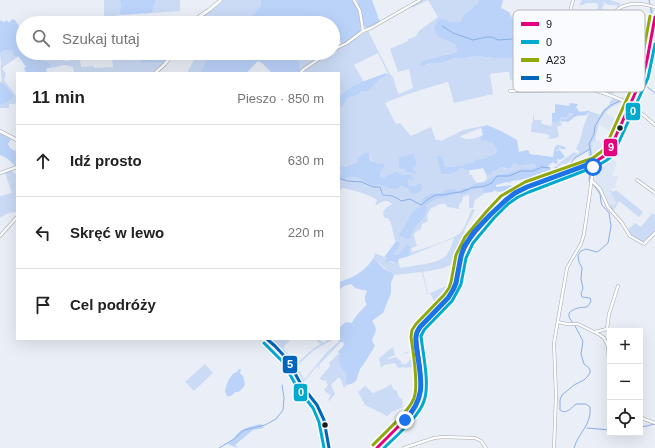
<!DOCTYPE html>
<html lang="pl">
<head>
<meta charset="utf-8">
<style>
	:root { --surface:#fff; --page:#f6f6f6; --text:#222; --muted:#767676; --line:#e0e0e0 }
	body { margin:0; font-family:Helvetica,sans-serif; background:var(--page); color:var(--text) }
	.controls { position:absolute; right:12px; bottom:12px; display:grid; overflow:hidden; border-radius:0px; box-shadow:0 4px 16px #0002 }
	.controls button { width:36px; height:36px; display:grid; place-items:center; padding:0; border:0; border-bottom:1px solid var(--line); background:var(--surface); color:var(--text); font:20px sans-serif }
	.stop { position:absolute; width:12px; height:12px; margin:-9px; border:3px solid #1a73e8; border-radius:50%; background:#fff }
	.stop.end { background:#1a73e8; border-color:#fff; box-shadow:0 1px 4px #0008 }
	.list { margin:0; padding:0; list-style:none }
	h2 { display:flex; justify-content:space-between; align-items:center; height:52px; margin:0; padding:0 16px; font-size:17px }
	h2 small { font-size:13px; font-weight:400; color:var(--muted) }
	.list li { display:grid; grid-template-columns:26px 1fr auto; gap:12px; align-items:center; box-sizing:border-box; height:72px; padding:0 16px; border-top:1px solid var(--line) }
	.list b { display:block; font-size:15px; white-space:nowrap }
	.list em { font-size:13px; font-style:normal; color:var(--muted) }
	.icon { flex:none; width:22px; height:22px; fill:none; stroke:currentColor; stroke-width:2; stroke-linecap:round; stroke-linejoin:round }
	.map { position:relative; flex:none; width:655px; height:448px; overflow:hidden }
	.search { position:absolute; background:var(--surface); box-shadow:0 4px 16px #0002; left:16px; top:16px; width:324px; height:44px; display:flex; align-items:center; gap:10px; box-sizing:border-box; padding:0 14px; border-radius:22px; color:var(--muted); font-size:15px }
	.panel { position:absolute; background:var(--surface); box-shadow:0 4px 16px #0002; left:16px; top:72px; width:324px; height:268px; border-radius:0px }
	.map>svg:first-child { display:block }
	.built { fill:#dce6f5 }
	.green { fill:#cbdbf5 }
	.forest { fill:#bbd3f9 }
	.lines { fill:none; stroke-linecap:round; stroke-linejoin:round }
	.stream { stroke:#8baee6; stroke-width:1 }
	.minor-casing { stroke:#a4a7ad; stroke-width:3.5 }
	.tertiary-casing { stroke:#a4a7ad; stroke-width:4 }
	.secondary-casing { stroke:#a4a7ad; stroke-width:4.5 }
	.minor { stroke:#fcfdfe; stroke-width:2.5 }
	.tertiary { stroke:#fcfdfe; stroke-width:3 }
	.secondary { stroke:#eff2f6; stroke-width:3.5 }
	.bus-1-casing { stroke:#f9fbfe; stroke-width:6 }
	.bus-2-casing { stroke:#f9fbfe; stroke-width:6 }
	.bus-3-casing { stroke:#f9fbfe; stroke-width:6 }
	.bus-4-casing { stroke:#f9fbfe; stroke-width:6 }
	.bus-1 { stroke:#e5007d; stroke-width:3 }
	.bus-2 { stroke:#00a9ce; stroke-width:3 }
	.bus-3 { stroke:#91a80d; stroke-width:3 }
	.bus-4 { stroke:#0065bd; stroke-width:3 }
	.route { stroke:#1a73e8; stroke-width:5 }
	.bus-dot { fill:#1a1d22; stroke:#f9fbfe; stroke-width:1.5 }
	.key { fill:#f9fbfe; stroke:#b6b8bc; stroke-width:1 }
	.key-label { font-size:11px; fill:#1a1d22 }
	.line-badge { stroke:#f9fbfe; stroke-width:1.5 }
	.badge-label { font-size:11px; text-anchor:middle; font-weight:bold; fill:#fff }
</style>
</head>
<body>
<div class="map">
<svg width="655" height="448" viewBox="0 0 655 448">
	<rect width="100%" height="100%" fill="#eaeff7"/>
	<g class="built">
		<path d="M605 112 620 122 617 129 613 133 598 124Z"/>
		<path d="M596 140 609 145 606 151 596 159 593 158 591 147 593 141 595 142Z"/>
		<path d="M609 156 617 163 612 175 618 177 614 189 612 188 610 191 616 203 611 208 601 188 594 180 596 166Z"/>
	</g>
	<g class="green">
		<path d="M104 0H120L121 7 119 12 121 15 105 17V23H104Z"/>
		<path d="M156 0H180V11L152 13Z"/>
		<path d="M224 0H261V5L254 14 247 17 242 23H192L213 9Z"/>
		<path d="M422 0H479V2L464 15 460 22H452L439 19V38C447 40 457 43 457 52 446 54 436 58 425 60L427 65 431 63H442L454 58H465L476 56 494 58H507L522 63 524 69 531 72H524L525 78 510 80 509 72H504L490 74 493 94 454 103 448 82C426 88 406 94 385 103L396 124 400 123 411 136 431 127 436 140H440L441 141 463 130 482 126 481 128 463 135 460 137C468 141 473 139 481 136L480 139H486L490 143 492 142 497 150 495 154 491 157H487L475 163 471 164 460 166H456L452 167H445L439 163 441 174 446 175 461 168 465 169H470L469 175H472L473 178 477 183 470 187 483 189V191L485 193 475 200 473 208H469V195H467L463 197 462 202 459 204V209L447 207 446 204C438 203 437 207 431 208L427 215 428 221 422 224 421 229 417 231 414 234V236L417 246 412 248 411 252C419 251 457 238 461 232 466 226 468 217 472 209L475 210 464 231 465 232 469 233 486 213 487 214 486 216C477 226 467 236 462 249 457 260 457 274 453 285 450 293 443 299 437 305L438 306 436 308 434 307 436 305 430 293 451 284 456 265 454 263 444 268 423 272 428 294 426 295 427 293 422 272 394 275 392 273 383 267 380 264 373 259 375 253 384 257 385 255 387 258 386 262 390 261 393 263 398 260 400 268C411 266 435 264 443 258 449 254 452 245 454 238L409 256 410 247C404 249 398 255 392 255L397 250 398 240 395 241 391 223 388 218H384L383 212 387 207 392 204C387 198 381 202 375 206L377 200C366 193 355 191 343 188L339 191V179L342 181C354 169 361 181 372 184 375 185 379 184 382 185 385 186 388 188 391 190L401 186 409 189 417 185 410 186 408 184V181L410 179 408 174 402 175 392 173 384 178H380L381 171 385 166 384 164C374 164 371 163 369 153L358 159 357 162 346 167 344 166H339V108L344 105 348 98 357 95 362 91 367 92 370 88 375 85 378 80 388 74 378 53 354 65 364 82 354 85 339 95V73H301L320 59 331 53H333V52L368 31 390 74 393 77 398 93 399 94 413 88 409 69 398 72 390 49 408 41V39L415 37 420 30 438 17 428 0 412 8V6Z"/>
		<path d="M582 0H610L620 3 619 7 615 5H608L604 2 603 3 605 5 603 6 602 9 604 10 607 9 610 15 601 24 595 26V24L593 25 594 14 597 13 598 7 597 3H585L584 5H579Z"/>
		<path d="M650 8 653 9 654 10 652 18 651 21 637 39 628 56 627 61 630 78V90L634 92 629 102 621 98C624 97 627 95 627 91 628 84 625 70 624 63 625 54 630 48 634 40L632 39V38L641 30 648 20 650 14Z"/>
		<path d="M599 46H605L601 66 618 70 613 95 600 89 609 69 600 67 587 66 585 64H598L599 55 597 47Z"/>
		<path d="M5 50H11L16 58 2 68 6 74 4 80 17 97V100L15 104H9V108H0V105L11 99 14 96 4 84 1 82 2 80C0 72 1 62 1 52Z"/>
		<path d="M38 53H52L65 61H69L70 57 67 53H79L81 67 94 66V68L113 67 112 57 129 54 130 53H136L139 54 140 61 142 63 164 62 152 73H74L73 67 65 65 51 68V64C44 62 38 61 38 53Z"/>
		<path d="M192 53H219L212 59 207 60 200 73H187L194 60Z"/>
		<path d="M296 53H327L301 70Z"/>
		<path d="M613 98 622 102C608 108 606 111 598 124H599L595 139 596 140 595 142 593 141C591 147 592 155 594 159L589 162 588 152 590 150C581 153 573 158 566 164H563L557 167 568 166 570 165 571 167C567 172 561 172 556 169L555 167 563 160 574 152 578 154 579 151 576 149 580 140 584 125 589 112H592L600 115 603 110 610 104 609 103Z"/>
		<path d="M569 112 574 115 565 120 560 121 562 125 557 127 559 136 556 138 548 139 550 136 547 134 531 132 532 122H533V115H534V120H541L542 124 551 126 552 122 554 123 562 116 566 118Z"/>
		<path d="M534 162 536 167 531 170 493 176 487 179 486 174 496 171 498 168 503 167 505 169 511 168 514 163 520 166Z"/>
		<path d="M12 170 13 172 17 175V212L8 213 0 218V196L12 193 5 173Z"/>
		<path d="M611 190 613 192 616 190 643 212 639 217 619 201 614 210 611 208 610 206 612 204 614 206 616 203 610 191Z"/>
		<path d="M652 213 655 215V232L645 241 643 242 631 235 628 229C630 227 633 226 635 223L641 227Z"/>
		<path d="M415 337 419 379H418L416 366 405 368 404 367 398 368 395 363 384 365 381 368 379 358 393 347 395 355 388 358 389 359 395 357 400 360 402 364H406L412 358 414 359 413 354H411L410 352H408V353L405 354 404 353 415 350 414 338Z"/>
		<path d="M269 339 273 340 274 339H291L283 348 289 355 296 364 314 348 321 344 315 339H317L324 343 328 339H334L314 350 297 366 304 380 325 354 338 342 340 343 319 365 320 369 317 366 303 383 295 368 296 366V365H293L281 349 282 347H281L280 348Z"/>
		<path d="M339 353 344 371 347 374 345 383 347 385 344 388 340 378H338L331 385 335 394 329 401 328 400 331 396 324 390 328 385 326 383 327 381 326 380 325 381 319 379 330 366 329 363Z"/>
		<path d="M205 364 213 373 194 391 185 382Z"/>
		<path d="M391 384 394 390H396L400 399 402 398 403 407 392 412 387 416 365 405 358 392 365 386 373 393C379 390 385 389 391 384Z"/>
	</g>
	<g class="forest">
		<path d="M120 0H156L152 13 121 15 119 12 121 7Z"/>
		<path d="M261 0H353C359 9 360 19 361 30L359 33 342 45 333 31V23H328L326 20 320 22V23H307L303 21 301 22V23H243L247 17 254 14 261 5Z"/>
		<path d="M357 0H372L380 22 367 29 364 26Z"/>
		<path d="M479 0H503L501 8 509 12 516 25C524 25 531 23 539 22 547 21 558 25 565 19L567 22 562 25 563 33 566 36 574 33 577 30H595L600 33V39L595 41H580L571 43 559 48 552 47 539 52H529L521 55 522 58H547C552 55 547 57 552 56 558 54 561 52 567 55V59L563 61 557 62 552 60 531 61V65H526V70L524 69 522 63 507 58H494L476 56 465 58H454L442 63H431L421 66 420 64 425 60 457 52C457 43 447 40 439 38L434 29 439 18 452 22H460L464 15 479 2Z"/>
		<path d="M6 19 8 22H10V21L13 19 15 20 19 26 23 31V53H38L39 57 43 62 44 61 51 64V68H48L46 69 47 73H26L24 68 26 67 18 56 16 58 11 50H5L1 52 0 61V21L1 20 3 22 6 21Z"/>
		<path d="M136 53H156L154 55 152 54 151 55 153 57H166L170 53H171L167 60 164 62 142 63 140 61 139 54Z"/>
		<path d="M219 53H296L301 70 299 73H272L263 64 258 61 253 66 247 73H200L207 60 212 58Z"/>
		<path d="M386 73 387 75 378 80C376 85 370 88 367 92L362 91 357 95 348 98 344 105 339 108V95L354 85Z"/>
		<path d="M1 82 4 84 14 96 9 101 0 105V83Z"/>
		<path d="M570 103 578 104 576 108 578 109V111C582 113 586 110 590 111V112H589C584 118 583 114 577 116 574 117 571 120 568 122L564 121 561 122V120L562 119 565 120 573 115 572 113H569L566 118 562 117 559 119 560 121H557L556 123 552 122V113H555V104L569 106Z"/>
		<path d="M487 125 501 131 517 140 519 152 527 150 529 151 530 154 553 157 555 147 558 145 565 147 566 149H561V148L557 147 560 149 556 150V151L560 150 565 157 560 160 558 159 557 160 558 162 556 164 553 162 549 165 548 166 551 170 546 171 545 172H542L541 174 542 177C539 181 532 184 527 185L525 179 512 181 510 182 511 183 507 182 496 185V187L511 185 512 188 511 190 498 192 494 190 493 192 485 193 483 191V189L481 188 472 190 469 187 477 183 484 182C490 175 500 175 509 173 513 172 517 169 522 169 525 168 528 169 531 169L536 167 534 163 520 166 514 163 511 168 508 169 503 167 499 168 496 171 492 172V174L490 175 489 174H486L483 168C476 170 468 171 461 168 456 172 447 176 441 174L437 157 439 155 442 158 445 167H452L456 166H460L469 163H474L475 160C479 160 493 156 495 154 496 153 496 151 497 150L492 142 490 143 486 140 482 141 480 139 481 136 483 135 481 127Z"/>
		<path d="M0 133 11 139 8 144 10 148 15 151 17 148V167H16L8 159 0 155Z"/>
		<path d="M365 153H369L370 160C374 163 380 164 384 164L385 166 381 171 380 178H384L387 175 397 172 402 175 408 174 411 175 414 180 412 181 410 179 408 181V184L410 186 417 185 419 183 421 184 422 190C418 192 415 195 410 193L409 189 401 186C394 192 390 189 383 186 380 184 377 185 373 185 363 183 358 173 346 178L344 181H342L339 179V175L341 172 339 170V166H344L346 167 357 162 358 158Z"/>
		<path d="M411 154H414C414 159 418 163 416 167L414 166 413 169 416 172 415 173 406 172 404 168 401 169 399 167V158Z"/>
		<path d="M463 188H469L470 190 469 192 461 195 460 193C451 195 442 197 434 200 432 201 428 204 426 205V207L427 209C426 212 425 215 423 218 418 224 412 229 411 237L408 239 401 237 399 235 406 224 413 211 420 207C422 195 431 193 442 193L444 190 445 191 447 189H454L459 191Z"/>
		<path d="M397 240 400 243 397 250 393 255C398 255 404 250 406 245L408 244 410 247 409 256 399 259 397 263 390 261 385 263 387 258 385 256Z"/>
		<path d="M373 259C378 262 379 264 383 268 387 271 391 271 394 275L391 283V293L383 313 372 321C379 331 375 331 372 341L375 346 363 365 360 369 356 381 351 384 347 385 345 383 347 374C342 369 337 362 340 354L338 352 344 345 343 342 338 343 339 341 338 340 340 337 339 328 342 325 346 322 352 323C355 316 361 311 367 304L365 301V296L367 291 355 288 351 284 344 286 339 290V282C353 278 365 271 373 259Z"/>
		<path d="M239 369H241L240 373 243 376 245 384 243 388 238 392H235C233 395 230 397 227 396L225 391C226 386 228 379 232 375 235 372 237 373 239 369Z"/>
		<path d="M261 424 264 428 253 430 235 445 239 448 227 444C234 440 233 439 237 434 243 427 253 426 261 424Z"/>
	</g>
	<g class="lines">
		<g class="stream">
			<path d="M442 26 453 33 473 40 487 37H492L498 40 513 39 528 48 538 50 548 48 552 43H569L590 38H598L605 39 612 47 623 49 628 52"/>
			<path d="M629 77 639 80"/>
			<path d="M641 82 655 93"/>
			<path d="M623 100C636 89 622 70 627 56 631 46 637 37 643 28 645 24 649 20 651 15 652 10 650 5 649 0"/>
			<path d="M590 163 591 154 589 144 594 134 595 126 604 111 611 105 620 101"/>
			<path d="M555 168H559L569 165 575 158 590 149"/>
			<path d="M339 178 347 181 362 182 373 187H380C384 199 382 194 392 196 395 197 399 199 401 201L410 199 421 205 427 200 435 195H443L452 193 461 192 474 187H482L492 183 497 176H509L521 171H533L542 167 550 168"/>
			<path d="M590 182 589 181 590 166"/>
			<path d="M573 323 569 317V313C571 311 574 309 578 308 585 306 587 310 591 301L590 298 582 297 581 294 583 288 581 279 582 268 579 262 578 255 581 251 586 249 597 252 600 250 608 243 611 226 609 213 602 205 601 202 600 194 593 184"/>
			<path d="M640 427 647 426 654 424"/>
			<path d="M587 428 610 430"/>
			<path d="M219 448 234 439 244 430 253 428 265 425 276 419 283 410 284 398 282 385"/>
			<path d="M574 448C578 433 592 425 590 407L586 404H576C571 408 566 415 560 410V400L562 395 574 385 584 380 587 377 590 373V370L588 367 584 364 581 354 583 341 575 326"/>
		</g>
		<defs>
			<g id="minor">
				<path d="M354 0 360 11 363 31"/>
				<path d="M573 0C571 10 563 26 579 28 595 30 602 26 612 15 616 11 619 7 624 6 635 2 644 4 655 7"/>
				<path d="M651 41 655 42"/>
				<path d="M333 50 347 43 363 31 371 28 420 0"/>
				<path d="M300 73 304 69 328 53"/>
				<path d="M510 91 593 90C604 93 615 96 625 102 636 108 646 117 655 125"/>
				<path d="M0 173 17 167"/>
				<path d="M591 180 600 189 608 207 622 223 630 236 644 244 655 233"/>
				<path d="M637 180 655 193"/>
				<path d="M0 236 17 217"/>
				<path d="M558 322 567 324H578L600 335 604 338 608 346 610 379"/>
				<path d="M595 332 607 329 609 314 618 286"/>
				<path d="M640 416 644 419 655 423"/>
				<path d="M404 448 434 438 443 437 475 438 481 441 486 448"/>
				<path d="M554 448 556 395 554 343 567 268 572 259 581 244 584 234 593 171 592 164"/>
			</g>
			<g id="tertiary">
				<path d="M190 23 209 10 221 0"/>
				<path d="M155 73 165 64 173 53"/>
				<path d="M0 131 17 140"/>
				<path d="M267 339 275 346 287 359 302 386 317 405 324 420 329 448"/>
			</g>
			<path id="secondary" d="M377 448 411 413 419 400 421 390V380L416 336 417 332 420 327 448 298 453 290 456 283 461 256 469 240 490 215 505 200 515 193 527 187 595 162 604 156 609 151 643 76 647 60 655 17"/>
		</defs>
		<use href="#minor" class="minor-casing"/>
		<use href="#tertiary" class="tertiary-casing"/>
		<use href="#secondary" class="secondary-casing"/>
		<use href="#minor" class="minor"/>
		<use href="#tertiary" class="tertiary"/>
		<use href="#secondary" class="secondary"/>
		<defs>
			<path id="bus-1" d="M377 448C388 436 415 413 419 398 424 381 418 354 416 336L417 332 420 327 448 298 453 290 456 283 461 256 469 240 490 215 505 200 515 193 527 187 595 162 604 156 609 151 643 76 647 60 655 17"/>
			<g id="bus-2">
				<path d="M264 343 283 362 298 389 313 408 319 422 324 448"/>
				<path d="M384 448C396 436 419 417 424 401 430 384 423 355 421 336L424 330 452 301 457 292 461 284 466 258 473 243 494 218 508 204 518 197 529 192 597 166 607 160 613 155 648 78 655 44"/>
			</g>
			<path id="bus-3" d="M373 445C384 433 409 412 414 398 419 385 413 351 411 337L412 330 416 324 444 295 449 288 451 282 456 255 465 237 486 212 501 196 525 182 593 158 601 152 605 148 638 74 642 59 650 16"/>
			<path id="bus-4" d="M267 339 275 346 287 359 302 386 317 405 324 420 329 448"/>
		</defs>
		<use href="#bus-1" class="bus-1-casing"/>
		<use href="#bus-2" class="bus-2-casing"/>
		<use href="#bus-3" class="bus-3-casing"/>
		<use href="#bus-4" class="bus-4-casing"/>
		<use href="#bus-1" class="bus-1"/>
		<use href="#bus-2" class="bus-2"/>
		<use href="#bus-3" class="bus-3"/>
		<use href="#bus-4" class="bus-4"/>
	</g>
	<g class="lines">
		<path class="route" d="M405 420C427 397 421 379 417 351 416 342 414 335 420 327L448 298 453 290 456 283 461 256 464 247 474 232 490 215 506 200 515 193 527 187 584 166 592 164 593 167"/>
	</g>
	<g class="bus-dot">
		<circle cx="620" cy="128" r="3.5"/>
		<circle cx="325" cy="425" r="3.5"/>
	</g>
	<rect x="513" y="10" width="132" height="82" rx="6" class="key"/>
	<rect x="521" y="22" width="18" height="4" fill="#e5007d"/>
	<rect x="521" y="40" width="18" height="4" fill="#00a9ce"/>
	<rect x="521" y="58" width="18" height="4" fill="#91a80d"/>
	<rect x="521" y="76" width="18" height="4" fill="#0065bd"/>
	<g class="key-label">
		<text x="546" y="28">9</text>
		<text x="546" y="46">0</text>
		<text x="546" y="64">A23</text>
		<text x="546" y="82">5</text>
	</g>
	<g class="line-badge">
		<rect x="625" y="102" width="16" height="19" rx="4" fill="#00a9ce"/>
		<rect x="603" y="138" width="15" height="19" rx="4" fill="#e5007d"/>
		<rect x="282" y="355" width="16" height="19" rx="4" fill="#0065bd"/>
		<rect x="293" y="383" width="15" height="19" rx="4" fill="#00a9ce"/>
	</g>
	<g class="badge-label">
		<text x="633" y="115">0</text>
		<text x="611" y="151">9</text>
		<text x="290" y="368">5</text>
		<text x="301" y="396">0</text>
	</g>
</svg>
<div class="controls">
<button>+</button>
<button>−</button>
<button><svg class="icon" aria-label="locate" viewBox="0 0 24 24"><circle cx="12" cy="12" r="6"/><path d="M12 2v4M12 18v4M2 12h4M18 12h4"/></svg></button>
</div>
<div class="stop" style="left:593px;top:167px"></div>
<div class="stop end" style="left:405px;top:420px"></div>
<div class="search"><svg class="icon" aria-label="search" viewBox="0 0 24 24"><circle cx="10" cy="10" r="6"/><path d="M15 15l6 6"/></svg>Szukaj tutaj</div>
<section class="panel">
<h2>11 min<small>Pieszo · 850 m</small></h2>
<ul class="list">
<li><svg class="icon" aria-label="ahead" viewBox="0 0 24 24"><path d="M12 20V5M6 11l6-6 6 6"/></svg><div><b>Idź prosto</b></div><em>630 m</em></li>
<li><svg class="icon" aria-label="left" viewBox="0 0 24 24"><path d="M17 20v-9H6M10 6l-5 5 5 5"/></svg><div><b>Skręć w lewo</b></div><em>220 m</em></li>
<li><svg class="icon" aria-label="arrive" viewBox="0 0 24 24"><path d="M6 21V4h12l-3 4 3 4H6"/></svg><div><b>Cel podróży</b></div></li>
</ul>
</section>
</div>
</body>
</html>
